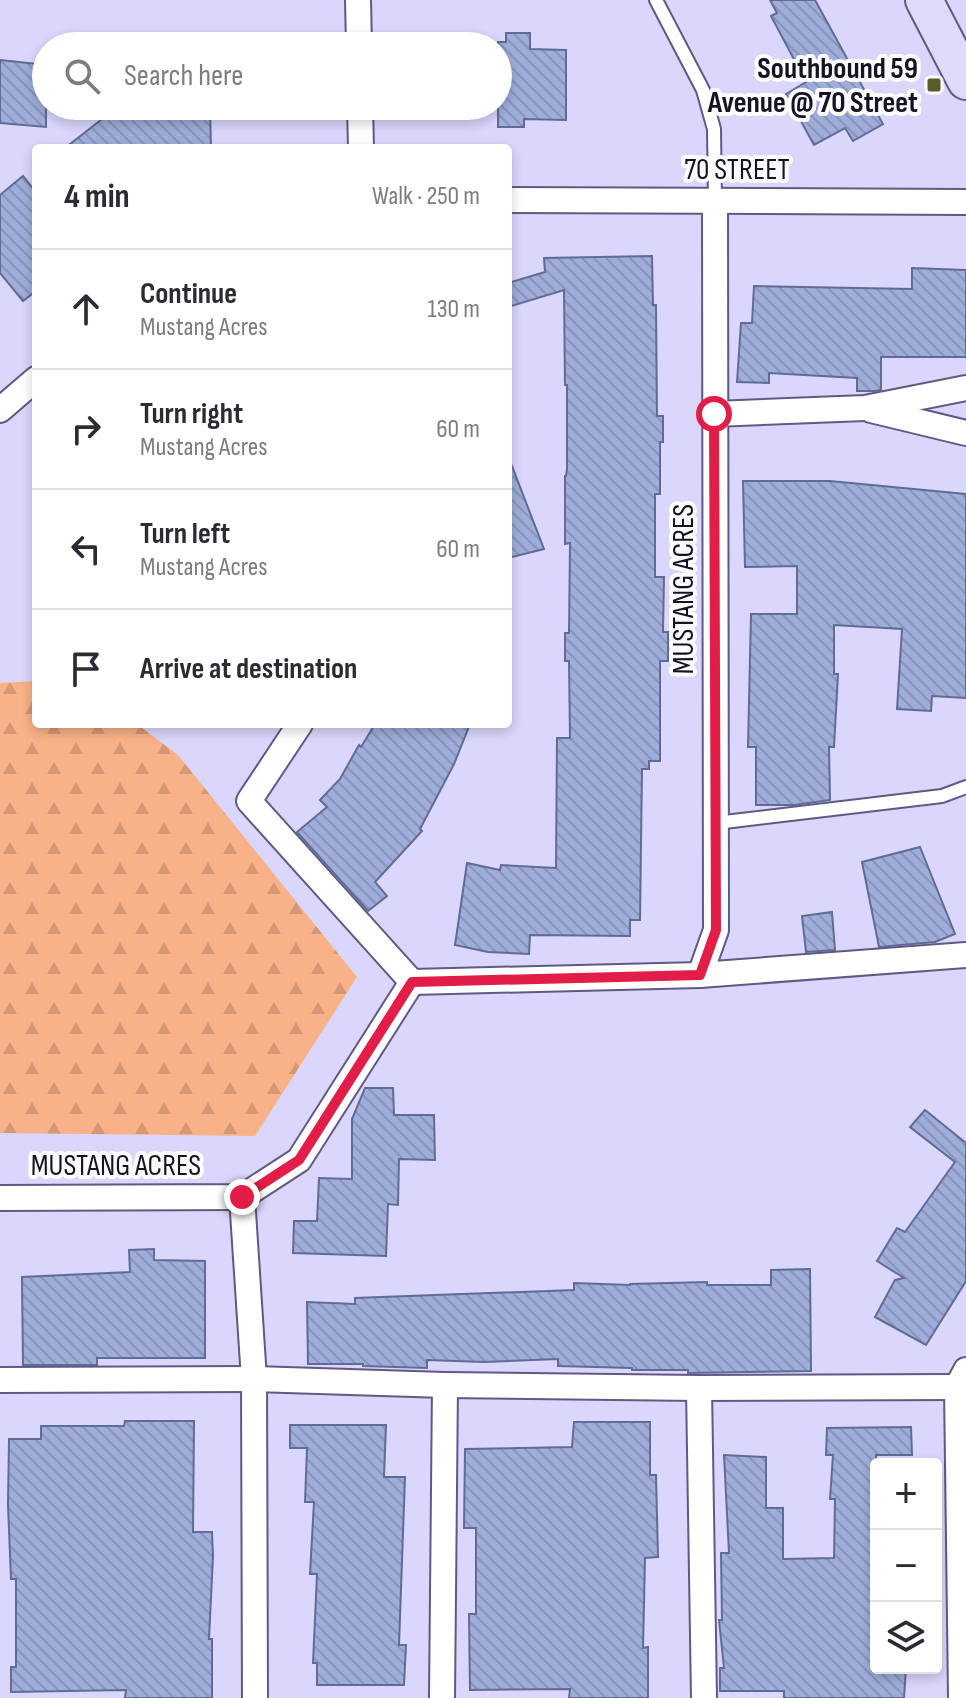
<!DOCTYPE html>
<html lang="en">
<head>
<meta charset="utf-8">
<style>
	:root { --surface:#fff; --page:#f2f2f3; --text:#2b2b33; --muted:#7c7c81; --line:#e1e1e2 }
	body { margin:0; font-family:"Sofia Sans Condensed",sans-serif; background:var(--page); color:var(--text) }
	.controls { position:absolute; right:24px; bottom:24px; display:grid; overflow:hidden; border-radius:8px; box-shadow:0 4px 12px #0003 }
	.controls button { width:72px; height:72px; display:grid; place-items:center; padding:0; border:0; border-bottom:2px solid var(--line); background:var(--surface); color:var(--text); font:40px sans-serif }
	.stop { position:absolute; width:24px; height:24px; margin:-18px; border:6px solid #e11d48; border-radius:50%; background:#fff }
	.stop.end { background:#e11d48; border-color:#fff; box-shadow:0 2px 8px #0008 }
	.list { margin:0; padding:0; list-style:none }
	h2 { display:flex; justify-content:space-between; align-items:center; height:104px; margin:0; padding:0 32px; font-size:34px }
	h2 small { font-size:26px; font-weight:400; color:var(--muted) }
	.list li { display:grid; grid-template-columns:52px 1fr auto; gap:24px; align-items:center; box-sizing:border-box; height:120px; padding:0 32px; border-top:2px solid var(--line) }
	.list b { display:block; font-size:30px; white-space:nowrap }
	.list p { margin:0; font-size:26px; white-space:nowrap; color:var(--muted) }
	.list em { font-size:26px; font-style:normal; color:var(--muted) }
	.icon { flex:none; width:44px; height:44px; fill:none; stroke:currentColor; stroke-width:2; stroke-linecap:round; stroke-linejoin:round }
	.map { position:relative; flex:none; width:966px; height:1698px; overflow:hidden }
	.search { position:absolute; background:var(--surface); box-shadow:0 4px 12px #0003; left:32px; top:32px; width:480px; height:88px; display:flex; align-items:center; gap:20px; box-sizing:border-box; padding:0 28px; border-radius:44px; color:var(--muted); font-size:30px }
	.panel { position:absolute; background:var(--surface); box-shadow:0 4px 12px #0003; left:32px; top:144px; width:480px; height:584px; border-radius:8px }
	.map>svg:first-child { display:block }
	.forest { fill:url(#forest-firs) }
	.building { fill:url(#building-back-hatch); stroke:#606c95; stroke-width:2 }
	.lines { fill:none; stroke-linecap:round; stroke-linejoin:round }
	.lane-casing { stroke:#605983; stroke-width:16 }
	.street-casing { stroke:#605983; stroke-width:28 }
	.secondary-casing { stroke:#605983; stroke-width:40 }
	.lane { stroke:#fff; stroke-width:12 }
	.street { stroke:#fff; stroke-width:24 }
	.secondary { stroke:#e0daf9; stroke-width:36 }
	.route { stroke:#e11d48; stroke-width:10 }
	.poi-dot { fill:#5a5c29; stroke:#fcfcfc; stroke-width:3 }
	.labels { text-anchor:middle; stroke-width:8; stroke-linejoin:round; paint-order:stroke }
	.poi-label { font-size:30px; font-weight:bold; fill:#151323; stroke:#fcfcfc; text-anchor:end }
	.street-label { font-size:30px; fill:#151323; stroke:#fcfcfc }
</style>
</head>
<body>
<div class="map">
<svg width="966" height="1698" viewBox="0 0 966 1698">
	<defs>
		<pattern id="forest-firs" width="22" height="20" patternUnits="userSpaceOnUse" patternTransform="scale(2)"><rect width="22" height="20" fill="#f9b188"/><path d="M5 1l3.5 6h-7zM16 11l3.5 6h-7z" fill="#d59775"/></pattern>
		<pattern id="building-back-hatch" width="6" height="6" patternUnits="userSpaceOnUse" patternTransform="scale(2)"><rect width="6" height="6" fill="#9fadda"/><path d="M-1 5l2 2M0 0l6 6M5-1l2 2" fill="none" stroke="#8894bb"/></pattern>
	</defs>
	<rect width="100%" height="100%" fill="#dad6fc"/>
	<path class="forest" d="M36 681V724H137L178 755 357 977 255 1136 0 1133V683Z"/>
	<g class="building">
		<path d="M770 0H815L883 124 853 141 845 128 814 145 786 94 806 82 771 16 777 13Z"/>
		<path d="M506 33H530V49L566 50V120L524 119V127H498V42H506Z"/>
		<path d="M0 60 46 65V127L0 123Z"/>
		<path d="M151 106H210L211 148H65L106 116 152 113Z"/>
		<path d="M23 176 36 192V291L23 301 0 273V195Z"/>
		<path d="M652 256 653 305H656L657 416H663V442H660V494H655V577H664L663 632H668V661H660V761H649V769H642L640 920H630V936L530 935 529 954 488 952 455 945 467 863 500 870 501 865 556 868 557 738H570L569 661H565V633H569L570 543 565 544V476H566L567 469V385H565L564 290 508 307V283L545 272 544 258Z"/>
		<path d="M912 268 966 270V357H881V390L875 391H857V378L769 373V383L737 382 741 323H752L754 286 912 289Z"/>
		<path d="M508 461H510L544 549 508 558Z"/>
		<path d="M743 481H830L966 494V698L932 696 931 711 897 709 902 629 834 625V674H838L834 747H829L830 800 794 805H756V747H748L751 614H797V566L745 567Z"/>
		<path d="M375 724H470L454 764 420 829 422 831 375 882 387 896 368 911 297 832 327 807 320 800 340 779 359 745 361 747Z"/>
		<path d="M920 847 955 934 935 942 879 947 862 862Z"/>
		<path d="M832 912 835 950 806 952 802 916Z"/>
		<path d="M365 1088H393L394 1115H434L435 1160 399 1159 398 1205 388 1204 386 1256 293 1253 294 1221H317L319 1178 352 1179V1119Z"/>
		<path d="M925 1110 966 1143V1281L926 1345 875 1317 895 1280 904 1278 877 1261 897 1228 905 1232 955 1162 910 1127Z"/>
		<path d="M154 1249V1260L205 1261V1358H97V1365H23L22 1277 130 1272 129 1250Z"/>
		<path d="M810 1269 811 1371 688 1373V1370H632V1368L558 1366V1359L484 1362 427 1360V1368L363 1366V1364H308L307 1302 355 1304V1298L574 1290V1283L630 1285V1284L707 1282V1285H771V1270Z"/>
		<path d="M125 1421H194L193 1532H212L213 1556 209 1639H212V1698H125L126 1690 11 1692V1667H16V1579H11L8 1505 9 1439H41V1426H124Z"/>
		<path d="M574 1422H650V1475H656L658 1557 645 1558 643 1648 648 1647V1698H569L570 1689 470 1690 469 1614H476V1528H464L465 1449 572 1447Z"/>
		<path d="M290 1425H386L384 1477H405L399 1645H406L404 1685H317V1663H313L317 1574H310L314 1502H305L307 1448H290Z"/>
		<path d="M911 1427 912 1455H876V1668H906L904 1698H784V1691H720V1668H724L719 1620H722L721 1553H729L724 1455 766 1457V1508H783V1559L834 1558 835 1499H830L833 1455H826L827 1428Z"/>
	</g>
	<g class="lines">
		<defs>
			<g id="lane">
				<path d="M656 0 703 90 714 129 715 201"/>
				<path d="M716 823 942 796 966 787"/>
			</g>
			<g id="street">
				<path d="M358 0 359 46"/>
				<path d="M360 106 361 148"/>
				<path d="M508 200 966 202"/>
				<path d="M0 410 36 379"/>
				<path d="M871 410 966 433"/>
				<path d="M714 414 865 408 966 388"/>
				<path d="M300 724 249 801 412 982 700 975 966 955"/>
				<path d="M700 975 716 930 715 201"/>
				<path d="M242 1197 254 1379 255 1698"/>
				<path d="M0 1198 242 1197 299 1160 412 982"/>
				<path d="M0 1380 254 1379 445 1385 699 1388 957 1387"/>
				<path d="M699 1388 704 1698"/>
				<path d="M442 1698 445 1385"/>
				<path d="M961 1698 957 1387 966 1370"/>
			</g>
			<path id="secondary" d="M924 0 966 81"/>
		</defs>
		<use href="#lane" class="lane-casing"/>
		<use href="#street" class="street-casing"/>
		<use href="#secondary" class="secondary-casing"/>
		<use href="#lane" class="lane"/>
		<use href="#street" class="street"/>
		<use href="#secondary" class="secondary"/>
	</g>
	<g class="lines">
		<path class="route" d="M242 1197 299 1160 412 982 700 975 716 930 714 414"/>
	</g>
	<rect class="poi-dot" x="926" y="77" width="16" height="16" rx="4"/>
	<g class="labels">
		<g class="poi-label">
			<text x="918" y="78">Southbound 59<tspan x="918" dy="34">Avenue @ 70 Street</tspan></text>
		</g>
		<g class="street-label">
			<text x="737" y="179">70 STREET</text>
			<text transform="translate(683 589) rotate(-90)" y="10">MUSTANG ACRES</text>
			<text x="116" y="1175">MUSTANG ACRES</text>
		</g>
	</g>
</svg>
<div class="controls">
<button>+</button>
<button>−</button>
<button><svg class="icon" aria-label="layers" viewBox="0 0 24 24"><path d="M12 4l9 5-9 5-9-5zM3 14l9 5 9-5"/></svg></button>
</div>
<div class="stop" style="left:714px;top:414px"></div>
<div class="stop end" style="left:242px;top:1197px"></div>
<div class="search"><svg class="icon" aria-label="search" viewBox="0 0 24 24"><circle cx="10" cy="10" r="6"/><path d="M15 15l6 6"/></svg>Search here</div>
<section class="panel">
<h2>4 min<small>Walk · 250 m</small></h2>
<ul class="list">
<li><svg class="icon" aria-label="ahead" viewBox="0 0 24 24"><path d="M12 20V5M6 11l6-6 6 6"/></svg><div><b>Continue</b><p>Mustang Acres</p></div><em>130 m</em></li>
<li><svg class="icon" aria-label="right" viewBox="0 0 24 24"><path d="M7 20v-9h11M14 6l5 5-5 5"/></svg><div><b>Turn right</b><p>Mustang Acres</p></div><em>60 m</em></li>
<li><svg class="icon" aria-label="left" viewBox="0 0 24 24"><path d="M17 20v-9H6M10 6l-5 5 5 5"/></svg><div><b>Turn left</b><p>Mustang Acres</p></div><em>60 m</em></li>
<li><svg class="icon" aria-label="arrive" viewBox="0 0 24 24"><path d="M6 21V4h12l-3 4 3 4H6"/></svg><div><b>Arrive at destination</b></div></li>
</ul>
</section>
</div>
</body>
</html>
